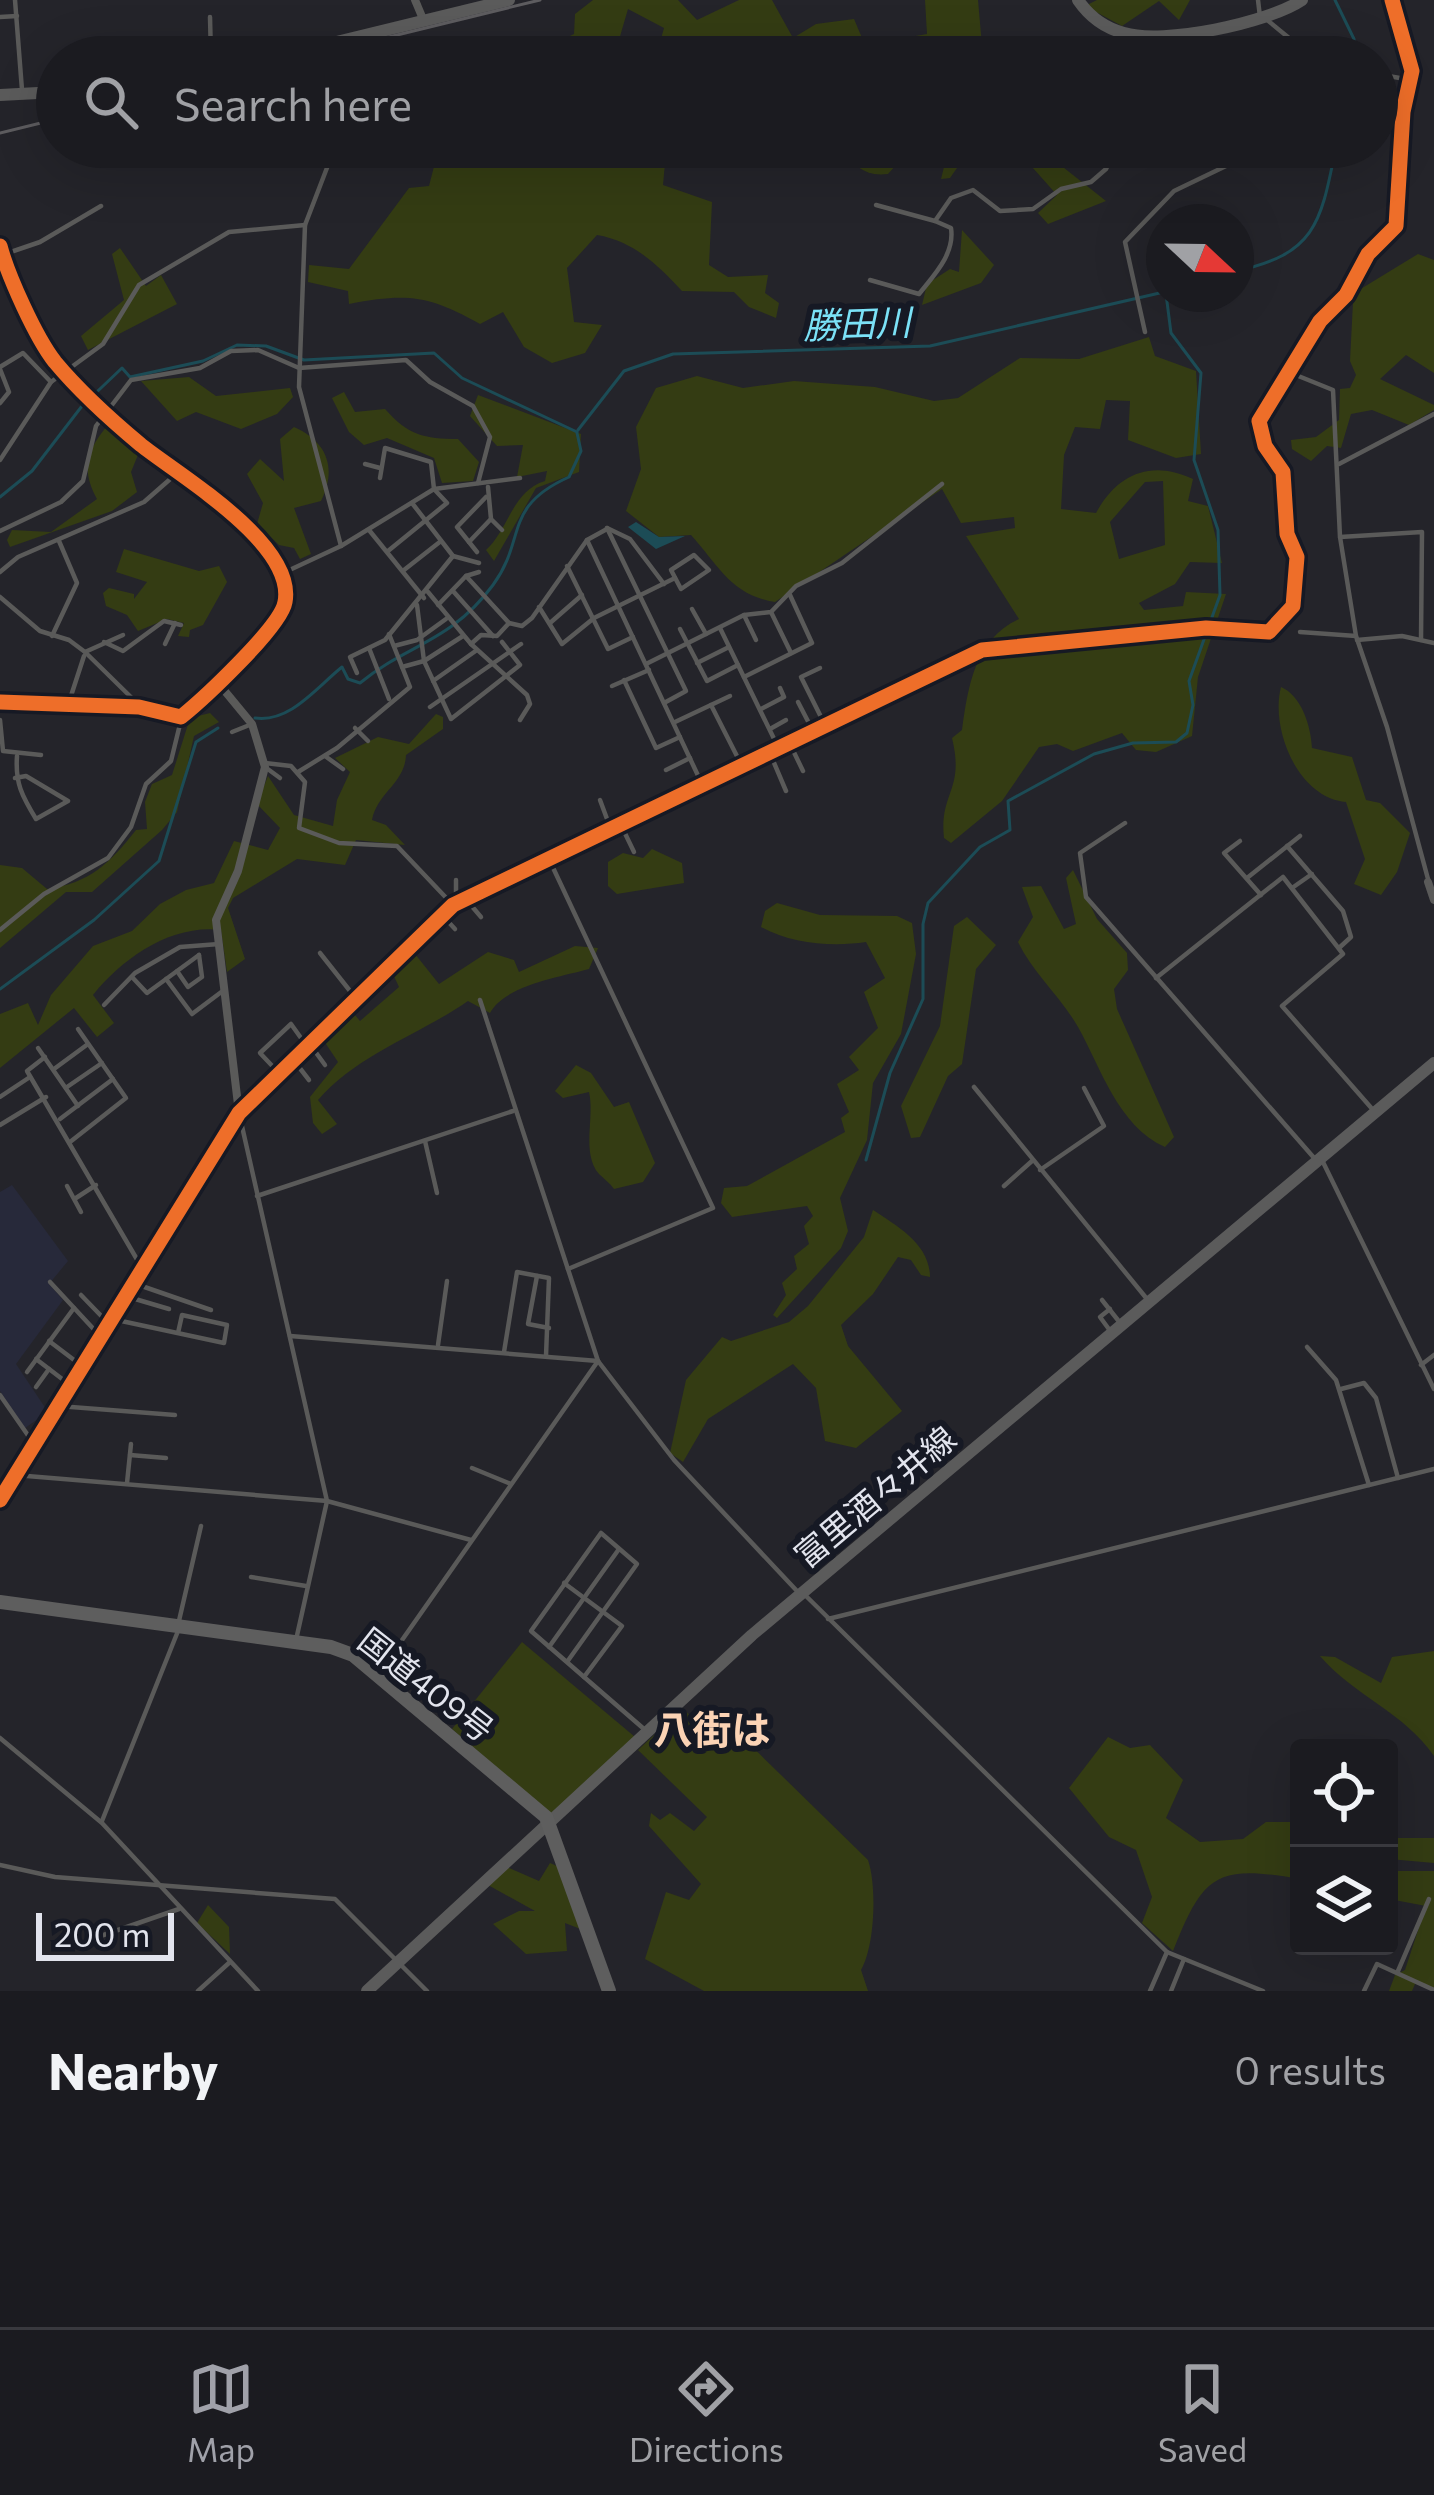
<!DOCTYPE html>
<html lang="en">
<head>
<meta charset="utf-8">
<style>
	:root { --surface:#1b1b20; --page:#242429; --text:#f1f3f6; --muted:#a0a1a5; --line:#39393e; --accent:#a0a1a9 }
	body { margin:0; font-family:Commissioner,"Noto Sans JP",sans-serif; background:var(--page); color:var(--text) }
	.controls { position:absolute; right:36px; bottom:36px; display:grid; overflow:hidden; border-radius:12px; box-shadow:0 12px 48px #0002 }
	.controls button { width:108px; height:108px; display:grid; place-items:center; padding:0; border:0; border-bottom:3px solid var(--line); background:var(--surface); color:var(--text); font:60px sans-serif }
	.compass { position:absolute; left:1146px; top:204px; width:108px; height:108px; border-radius:50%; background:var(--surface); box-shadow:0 12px 48px #0002; rotate:112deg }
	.scale { position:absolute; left:36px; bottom:30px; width:138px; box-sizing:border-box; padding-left:12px; border:6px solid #e2e4ed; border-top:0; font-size:33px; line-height:42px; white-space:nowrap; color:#e2e4ed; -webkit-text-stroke:9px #161924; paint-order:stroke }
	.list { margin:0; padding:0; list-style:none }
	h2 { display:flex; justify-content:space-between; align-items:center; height:156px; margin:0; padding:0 48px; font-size:51px }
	h2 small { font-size:39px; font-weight:400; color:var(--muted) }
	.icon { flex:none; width:66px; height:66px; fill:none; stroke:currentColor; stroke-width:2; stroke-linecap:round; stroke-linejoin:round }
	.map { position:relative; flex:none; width:1434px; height:1991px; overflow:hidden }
	.search { position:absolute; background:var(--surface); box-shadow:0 12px 48px #0002; left:36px; right:36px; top:36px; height:132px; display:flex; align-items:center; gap:30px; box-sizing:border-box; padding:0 42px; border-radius:66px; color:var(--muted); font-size:45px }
	.sheet { height:336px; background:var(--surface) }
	nav { display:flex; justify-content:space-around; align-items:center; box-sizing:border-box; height:168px; border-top:3px solid var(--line); background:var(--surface); font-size:33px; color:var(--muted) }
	nav a { display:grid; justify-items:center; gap:6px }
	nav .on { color:var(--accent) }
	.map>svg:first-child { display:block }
	.built { fill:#27293a }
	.green { fill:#343c13; fill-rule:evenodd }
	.water { fill:#1c4c56 }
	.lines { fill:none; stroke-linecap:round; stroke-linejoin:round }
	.stream { stroke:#1c4c56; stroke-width:3 }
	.minor { stroke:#5a5a59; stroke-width:4.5 }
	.tertiary { stroke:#5a5a59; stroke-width:8 }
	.primary { stroke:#5b5b5b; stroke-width:12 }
	.trunk { stroke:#5e5e5e; stroke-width:14 }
	.rail { stroke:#5d5c5f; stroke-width:3 }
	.cycleway-casing { stroke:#161924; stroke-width:22 }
	.cycleway { stroke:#ee6e29; stroke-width:15 }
	.labels { text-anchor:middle; stroke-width:12; stroke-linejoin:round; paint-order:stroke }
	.street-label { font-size:33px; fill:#e2e4ed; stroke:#161924 }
	.water-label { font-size:36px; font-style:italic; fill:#7be2f7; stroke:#161924 }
	.quarter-label { font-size:39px; font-weight:bold; fill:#fbd3b5; stroke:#161924 }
</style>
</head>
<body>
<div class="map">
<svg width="1434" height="1991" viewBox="0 0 1434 1991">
	<rect width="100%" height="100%" fill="#24242a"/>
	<path class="built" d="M12 1185 68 1261 49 1284 63 1300 16 1364 48 1412 25 1428 0 1391V1192Z"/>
	<g class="green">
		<path d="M593 0H678L697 20 739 0H772L793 38 816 24 854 19 865 45 927 34 925 0H978L983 57H656L664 28 628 9 614 57H527L574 34 575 14Z"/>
		<path d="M1097 0H1190L1179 20 1159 1 1122 26 1085 6Z"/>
		<path d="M439 147H694L681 154 666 152 663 185 712 202 709 265 728 277 768 275 765 293 779 303 776 318 749 307 734 292 682 291C657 264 633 241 597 235L567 268 574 322 602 325 585 353 552 363 524 347 503 312 480 324C428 295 407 293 349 304L348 291 308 282 309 265 349 269 409 188 429 186Z"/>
		<path d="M840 147H912L888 174C864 177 854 165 840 147Z"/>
		<path d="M949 147H1052L1054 160 1106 201 1048 224 1038 213 1057 195 1016 149 964 158 950 178 941 179Z"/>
		<path d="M962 230 994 265 981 283 922 305 927 284 950 269 959 272Z"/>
		<path d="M120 248 146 286 161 275 177 304 88 350 81 336 124 300 112 254Z"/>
		<path d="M1418 254 1434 260V373L1406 355 1380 379 1434 405V410L1409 425 1372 410 1351 414 1341 448 1327 446 1311 461 1292 449 1291 440 1316 437 1339 420 1340 389 1350 388 1356 375 1350 361 1353 302 1359 290Z"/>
		<path d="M1149 337 1155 356 1196 371 1201 454 1176 458 1128 440 1130 401 1106 400 1100 429 1075 427 1064 455 1061 509 1096 513C1117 474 1151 459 1193 479L1188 501 1208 506 1222 563 1190 562 1175 584 1139 603 1144 610 1183 606 1186 592 1226 594 1198 677 1192 736 1156 752 1136 750 1122 733 1073 751 1057 744 1039 747 1002 801 951 843 944 838C939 792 965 791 952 738L962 730C968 686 975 639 1019 619L966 536 1015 528 1014 517 961 523 942 489 775 602C731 595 719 566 691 535L659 537 626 511 641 469 636 427 656 388 697 376 743 388 794 381 875 387 934 401 958 398 1020 358 1079 359ZM1163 481 1165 545 1119 559 1110 522 1145 482Z"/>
		<path d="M189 377 216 396 290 388 293 397 277 414 241 429 196 412 177 421 141 381Z"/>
		<path d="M344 392 355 412 385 409C408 435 424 439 458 439L479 462 473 481 442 483 434 458 387 438 364 445 349 432 332 398Z"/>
		<path d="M478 395 581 434 579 472 536 488 494 561 486 550C509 529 512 491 545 481L547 471 517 477 523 445 497 446 470 416Z"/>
		<path d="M108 425 140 450 131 472 137 492 112 511 10 547 7 540 12 530 51 532 97 499C81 470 86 451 108 425Z"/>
		<path d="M294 427C328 442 337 469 321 501L294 508 311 554 300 559 294 548 279 545 257 524 263 503 247 474 260 459 284 481 280 439Z"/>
		<path d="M124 549 199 571 219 566 227 582 203 625 190 630 189 637 178 636 184 623 167 619 138 631 127 615 106 606 103 593 109 588 134 594V599L147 582 116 572Z"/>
		<path d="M1281 687C1302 696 1311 727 1312 748L1352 757 1366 800 1380 803 1410 833 1397 872 1381 895 1354 884 1365 859 1346 802C1298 798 1270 729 1281 687Z"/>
		<path d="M210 713 219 722 194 736 177 812 162 830 92 892H66L0 948V865L22 868 47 889C90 883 110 863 136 830L147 829 145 802 152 784 172 775 190 718Z"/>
		<path d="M436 714 443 717V729L406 755C405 783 377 793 372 820L386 825 405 845 356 840 345 865 297 859 233 898 228 908 245 959 227 972 221 930C171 924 123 958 93 995L114 1023 97 1037 74 1008 0 1068V1014L28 1003 38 1025 51 995 93 946 132 931 160 904 186 890 214 883 234 841 268 850 280 828 257 804 268 776 294 815 333 826 337 800 350 772 335 758 378 737 409 744Z"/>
		<path d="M652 849 682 863 684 883 617 894 608 886V862L623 853 643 858Z"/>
		<path d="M1073 870 1097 919 1127 953 1128 970 1114 989 1117 1009 1174 1137 1165 1147C1118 1126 1101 1068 1078 1027 1061 997 1033 973 1018 942L1033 917 1022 887 1041 886 1064 929 1076 924 1066 878Z"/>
		<path d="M777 903 820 915 897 916 912 923 916 954 901 1034 873 1083 867 1140 840 1198 848 1231 841 1248 777 1318 773 1315 786 1295 782 1283 797 1269 794 1256 809 1244 804 1226 813 1216 807 1206 732 1217 721 1203 724 1188 747 1186 845 1132 841 1118 849 1112 837 1084 859 1070 849 1057 878 1028 864 992 885 978 866 942C833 947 791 944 761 927L765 911Z"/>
		<path d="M967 917 996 945 976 969 962 1064 948 1076 920 1137 911 1138 901 1106 940 1026 954 926Z"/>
		<path d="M575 946 598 948 589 969C561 977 505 985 490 1013L468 1001C419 1035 358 1054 318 1100L337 1124 322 1134 313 1123 310 1097 338 1062 322 1038 350 1009 360 1021 399 987 391 970 411 949 439 984 488 952 514 960 519 972Z"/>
		<path d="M576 1065 591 1073 614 1107 629 1102 655 1163 643 1182 614 1189C610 1183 604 1179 599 1174 581 1153 595 1117 589 1092L563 1098 555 1091Z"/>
		<path d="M873 1210C897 1226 930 1244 930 1277L921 1275 911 1260 898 1257 873 1294 841 1325 848 1346 902 1411 856 1448 825 1441 816 1388 793 1364 708 1419 683 1462 670 1453 686 1380 722 1337 731 1341 789 1322 808 1306 864 1237Z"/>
		<path d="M522 1642 635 1737 551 1815 452 1729Z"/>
		<path d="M1434 1651V1756C1405 1713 1353 1695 1320 1656L1335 1657 1381 1683 1392 1657Z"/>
		<path d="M683 1708 718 1747 735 1730 868 1860C877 1886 875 1946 861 1970L868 1991H704L645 1959 666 1892 689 1900 701 1884 649 1826 651 1813 660 1820 670 1813 694 1831 707 1817 638 1750Z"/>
		<path d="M1108 1737 1130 1748 1150 1745 1183 1780 1166 1818 1200 1842 1243 1839 1266 1822H1299V1879C1216 1864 1203 1875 1173 1951L1142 1923 1152 1897 1136 1850 1109 1837 1069 1788Z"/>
		<path d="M1389 1838H1434V1863L1389 1859Z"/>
		<path d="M550 1863 564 1869 583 1930 565 1923 567 1951 526 1954 493 1924 519 1911H535L488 1885 507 1867 539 1881Z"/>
		<path d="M1389 1871H1434V1988L1415 1984 1412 1991H1389L1395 1975 1405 1970 1426 1906 1389 1899Z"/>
		<path d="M208 1905 229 1927 230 1954 197 1923Z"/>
	</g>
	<path class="water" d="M636 522 659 537 685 536 656 549 628 527Z"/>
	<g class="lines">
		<g class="stream">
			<path d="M1335 0 1354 39 1355 57"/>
			<path d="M1236 271C1317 254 1321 221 1336 147"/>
			<path d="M578 430 624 371 673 354 930 346 1164 292"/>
			<path d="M0 497 32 471 82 406 122 368 130 377 203 361 237 345 266 346 304 360 434 353 462 378 577 432"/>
			<path d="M255 718C290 723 317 687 342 667L348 679 360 683C407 644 450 643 493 585 527 539 502 507 569 477L581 451 577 433"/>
			<path d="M0 989 94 920 159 861 196 742 218 728"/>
			<path d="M866 1160 890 1073 923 999V924L928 903 980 847 1010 830 1008 801 1094 754 1133 743 1176 742 1187 733 1193 705 1189 681 1220 595 1218 530 1194 460 1201 373 1171 333 1166 294"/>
		</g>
		<g class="minor">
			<path d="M15 0 22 90"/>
			<path d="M1258 0 1260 17"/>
			<path d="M0 17 17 16"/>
			<path d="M210 17 211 57"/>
			<path d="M1266 19 1300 47 1302 57"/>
			<path d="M1124 33V57"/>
			<path d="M1205 56 1224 57"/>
			<path d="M1254 57 1293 41"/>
			<path d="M1377 74 1411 80"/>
			<path d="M335 147 305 225 299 387 341 546"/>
			<path d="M876 205 935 221"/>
			<path d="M0 246 53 360 141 444 241 520 281 574 282 611 219 684 181 717 148 708"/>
			<path d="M5 254 40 242 101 206"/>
			<path d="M870 280 919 294C934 275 955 254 951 228L935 221 951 198 973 190 1000 211 1033 209 1061 189 1091 182 1106 169 1116 147"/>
			<path d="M1145 332 1125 242 1174 191 1226 166 1232 147"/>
			<path d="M0 367 23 353 51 382"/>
			<path d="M0 369 9 392 0 403"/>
			<path d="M1286 371 1333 390 1340 537 1356 636 1387 727 1428 879"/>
			<path d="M0 460 51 382 103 344 139 285 229 232 305 225"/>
			<path d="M365 464 380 468"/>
			<path d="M1339 464 1434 414"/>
			<path d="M380 478 385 448 431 462 434 489 447 503 388 551"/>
			<path d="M488 487 491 519 502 530"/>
			<path d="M412 503 453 556 479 563"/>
			<path d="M607 528 686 691 664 703"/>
			<path d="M607 528 630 539 664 584"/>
			<path d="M369 530 424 598"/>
			<path d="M0 531 61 502 83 481 96 426 131 380 200 368 231 351 258 350 299 368 406 360 430 382 473 406 490 437 478 483"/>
			<path d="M1340 537 1422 532 1421 640"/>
			<path d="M587 540 702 784"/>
			<path d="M469 542 490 520"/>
			<path d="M477 552 457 527 486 497"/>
			<path d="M694 555 709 570 681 589 671 570Z"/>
			<path d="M567 566 608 649 633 637"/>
			<path d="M404 570 441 541"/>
			<path d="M0 572 18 557 144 502 176 474"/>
			<path d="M281 574 341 546 434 489 520 478"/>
			<path d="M466 576 509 623"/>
			<path d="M453 591 493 636"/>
			<path d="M428 592 471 644 527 695 530 704 520 720"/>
			<path d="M0 597 40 631 69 640 85 652 138 704"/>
			<path d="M417 605 424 661 451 719 520 665 502 642"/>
			<path d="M438 605 466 576 479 572"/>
			<path d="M539 607 562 644 594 618 675 578"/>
			<path d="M692 609 706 634"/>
			<path d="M771 612 791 653"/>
			<path d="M744 615 756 640"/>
			<path d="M550 623 582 595"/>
			<path d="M720 628 778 747"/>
			<path d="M680 629 707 681 738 665"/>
			<path d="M1300 632 1356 636"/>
			<path d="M52 636 77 583 59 541"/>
			<path d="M1357 640 1402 636 1434 643"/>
			<path d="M104 642 123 651 164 621 181 625"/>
			<path d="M165 644 175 623"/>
			<path d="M471 644 481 635 497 636 509 623 522 626 532 618 587 540 607 529"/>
			<path d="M394 646 417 640 446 619"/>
			<path d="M369 648 389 699"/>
			<path d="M85 652 123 635"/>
			<path d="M697 663 729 647"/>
			<path d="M646 664 744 615 771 612 796 586 842 563 942 484"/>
			<path d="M402 667 424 661 463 636"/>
			<path d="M820 668 801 677 824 723"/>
			<path d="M357 673 350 657 385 640 453 556"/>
			<path d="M744 677 812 643 790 595"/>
			<path d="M624 680 656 748 680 737"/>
			<path d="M433 681 477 650"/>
			<path d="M612 686 649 670"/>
			<path d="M69 702 84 656"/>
			<path d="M798 702 812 729"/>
			<path d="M711 705 741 764"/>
			<path d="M430 707 521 644"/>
			<path d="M761 709 784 697 780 688"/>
			<path d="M0 720 3 751 41 755"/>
			<path d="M675 722 730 696"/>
			<path d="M355 728 368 741"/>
			<path d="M770 729 786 720"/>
			<path d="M232 732 252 724"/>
			<path d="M789 742 803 771"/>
			<path d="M769 751 786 791"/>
			<path d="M325 756 343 769"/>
			<path d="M265 763 291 766 305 782 299 828 339 843 397 846 453 905"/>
			<path d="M265 767 280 778"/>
			<path d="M666 770 690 758"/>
			<path d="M298 772 337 748 410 687 389 634"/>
			<path d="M15 778 26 776 68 801 36 819C22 796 15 783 17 756"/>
			<path d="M600 800 610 827"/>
			<path d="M620 823 634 852"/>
			<path d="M1125 823 1080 853 1086 897 1315 1159"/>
			<path d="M1240 841 1224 853 1261 895"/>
			<path d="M1287 846 1343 911 1351 937 1339 948"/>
			<path d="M548 857 713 1208 568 1269"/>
			<path d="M1247 878 1300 836"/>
			<path d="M1292 888 1312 874"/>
			<path d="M464 897 481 917"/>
			<path d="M456 903V880"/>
			<path d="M442 915 455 929"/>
			<path d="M0 930 44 894 108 858 131 827 146 784 171 761 182 716"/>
			<path d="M320 953 354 996"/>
			<path d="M177 971 188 987 202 977 199 955"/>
			<path d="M132 977 147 993 199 955"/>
			<path d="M1156 978 1283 877 1343 954 1282 1006 1374 1111"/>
			<path d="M166 979 192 1014 224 990"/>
			<path d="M480 1000 598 1361 674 1460 797 1591"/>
			<path d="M104 1005 135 973 180 947 219 944"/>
			<path d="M309 1043 325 1065"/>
			<path d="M38 1048 78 1106"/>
			<path d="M45 1057 27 1071 142 1268"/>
			<path d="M292 1058 309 1080"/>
			<path d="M54 1069 88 1044"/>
			<path d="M278 1072 260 1053 291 1024 306 1045"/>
			<path d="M67 1087 102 1063"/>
			<path d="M974 1087 1147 1299"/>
			<path d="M0 1097 30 1077"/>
			<path d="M239 1113 327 1501 296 1640"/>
			<path d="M60 1119 113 1079"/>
			<path d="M0 1125 46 1097"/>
			<path d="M425 1141 437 1193"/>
			<path d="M70 1142 126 1098 78 1029"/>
			<path d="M1322 1160 1434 1389"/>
			<path d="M1040 1170 1104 1126 1084 1088"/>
			<path d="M67 1186 81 1212"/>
			<path d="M1004 1186 1032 1161"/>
			<path d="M257 1196 513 1111"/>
			<path d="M76 1198 96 1185"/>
			<path d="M537 1276 528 1324 549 1328"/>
			<path d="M50 1282 101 1337"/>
			<path d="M133 1283 211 1310"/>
			<path d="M81 1295 109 1324"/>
			<path d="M125 1296 169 1309"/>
			<path d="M1102 1300 1121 1324"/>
			<path d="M1110 1309 1100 1317 1111 1332"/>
			<path d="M112 1319 224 1343 227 1325 182 1315 178 1333"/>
			<path d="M290 1336 598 1361"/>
			<path d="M49 1341 82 1366"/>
			<path d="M438 1345 447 1281"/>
			<path d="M1307 1347 1336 1380 1369 1485"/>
			<path d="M504 1352 517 1272 549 1278 546 1356"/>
			<path d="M36 1359 70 1385"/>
			<path d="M1421 1365 1434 1355"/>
			<path d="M27 1372 74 1308"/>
			<path d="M36 1387 49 1369"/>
			<path d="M1341 1389 1364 1383 1376 1398 1398 1478"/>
			<path d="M0 1395 34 1444"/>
			<path d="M58 1406 175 1415"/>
			<path d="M130 1455 166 1458"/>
			<path d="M472 1468 511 1484"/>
			<path d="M15 1475 327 1501 471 1540"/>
			<path d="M127 1483 131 1444"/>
			<path d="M0 1500 239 1113 453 905 982 650 1206 628 1269 632 1293 606 1297 557 1287 534 1283 472 1265 446 1259 421 1320 321 1346 295 1368 254 1396 226 1403 112 1412 71 1392 0"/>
			<path d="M251 1577 306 1586"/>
			<path d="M564 1583 622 1626 584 1677"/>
			<path d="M805 1595 1167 1952 1263 1991"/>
			<path d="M828 1619 1434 1469"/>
			<path d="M178 1625 201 1526"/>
			<path d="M549 1647 619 1549"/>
			<path d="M567 1662 637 1564 601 1533 531 1631 644 1729"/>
			<path d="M381 1670 598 1361"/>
			<path d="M0 1738 102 1823 258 1991"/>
			<path d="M102 1821 178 1631"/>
			<path d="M0 1865 55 1877 335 1899 427 1991"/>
			<path d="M89 1940 179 1909"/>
			<path d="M1398 1971 1429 1899"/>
			<path d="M198 1991 230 1962"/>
			<path d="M1150 1991 1167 1952"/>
			<path d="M1171 1991 1184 1959"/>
			<path d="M1364 1991 1377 1964 1434 1990"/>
		</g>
		<g class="tertiary">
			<path d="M415 0 423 19"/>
			<path d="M219 684 252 724 265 767 238 871 216 920 239 1113"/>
			<path d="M0 702 145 707"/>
			<path d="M1428 882 1434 900"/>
		</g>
		<g class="primary">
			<path d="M1078 0C1089 16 1105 28 1124 33 1163 45 1268 23 1302 0"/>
			<path d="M275 57 509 0"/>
			<path d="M0 95 57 92"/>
			<path d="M367 1991 752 1635 1434 1063"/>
		</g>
		<path class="trunk" d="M0 1602 331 1647 353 1655 546 1817 609 1991"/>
		<g class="rail">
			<path d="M307 57 540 0"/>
			<path d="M0 133 57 119"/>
		</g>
		<defs>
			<g id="cycleway">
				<path d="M0 246C8 276 36 338 55 362 80 392 111 420 141 445 180 476 296 544 285 602 281 627 202 700 181 717L139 707 0 702"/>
				<path d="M0 1500 239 1113 453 905 982 650 1206 628 1269 632 1293 606 1297 557 1287 534 1283 472 1265 446 1259 421 1320 321 1346 295 1368 254 1396 226 1403 112 1412 71 1392 0"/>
			</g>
		</defs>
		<use href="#cycleway" class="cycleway-casing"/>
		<use href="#cycleway" class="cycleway"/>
	</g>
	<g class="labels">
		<g class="street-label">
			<text transform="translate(875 1497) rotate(-40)" y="12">富里酒々井線</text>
			<text transform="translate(426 1685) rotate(38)" y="12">国道409号</text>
		</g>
		<g class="water-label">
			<text transform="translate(857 324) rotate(-2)" y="13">勝田川</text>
		</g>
		<g class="quarter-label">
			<text x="712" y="1744">八街は</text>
		</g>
	</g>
</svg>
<div class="controls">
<button><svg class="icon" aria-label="locate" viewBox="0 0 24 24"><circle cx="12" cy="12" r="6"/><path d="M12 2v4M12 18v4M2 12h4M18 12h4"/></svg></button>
<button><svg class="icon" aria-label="layers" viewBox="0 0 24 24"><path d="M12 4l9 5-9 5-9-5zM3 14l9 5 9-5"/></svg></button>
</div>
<svg class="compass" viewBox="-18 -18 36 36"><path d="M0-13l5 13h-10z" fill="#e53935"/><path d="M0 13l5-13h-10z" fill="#a0a1a5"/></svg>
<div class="scale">200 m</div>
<div class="search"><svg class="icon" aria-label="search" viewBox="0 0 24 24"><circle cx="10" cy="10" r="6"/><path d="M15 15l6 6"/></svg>Search here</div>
</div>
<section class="sheet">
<h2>Nearby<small>0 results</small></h2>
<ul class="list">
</ul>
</section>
<nav>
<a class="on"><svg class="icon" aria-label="map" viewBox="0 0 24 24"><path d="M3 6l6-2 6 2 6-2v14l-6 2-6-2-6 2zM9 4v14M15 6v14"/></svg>Map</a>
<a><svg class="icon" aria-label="directions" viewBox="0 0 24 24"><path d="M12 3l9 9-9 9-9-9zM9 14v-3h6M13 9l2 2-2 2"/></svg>Directions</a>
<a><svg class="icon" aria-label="saved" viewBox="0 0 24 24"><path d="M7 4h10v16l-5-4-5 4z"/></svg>Saved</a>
</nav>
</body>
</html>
